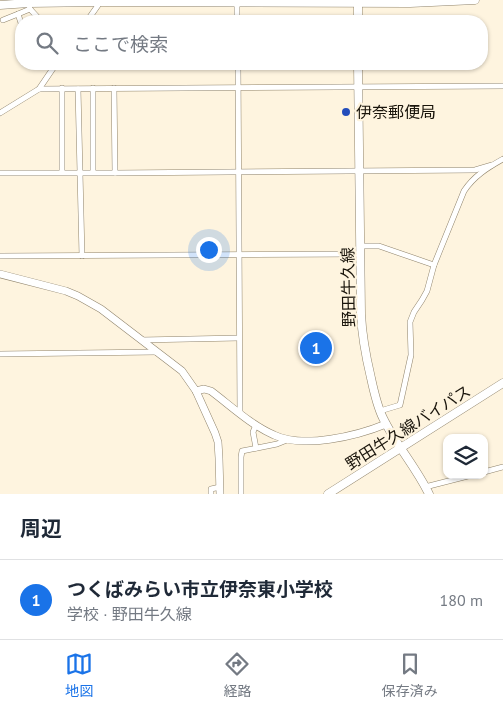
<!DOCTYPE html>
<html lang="ja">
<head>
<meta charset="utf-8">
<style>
	:root { --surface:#fff; --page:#f2f2f3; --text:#1f2937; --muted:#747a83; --line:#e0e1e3; --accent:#1a73e8 }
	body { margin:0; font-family:"PT Sans","Noto Sans JP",sans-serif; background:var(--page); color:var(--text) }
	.controls { position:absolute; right:15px; bottom:15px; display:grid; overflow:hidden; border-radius:10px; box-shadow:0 1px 4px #0004 }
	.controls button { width:45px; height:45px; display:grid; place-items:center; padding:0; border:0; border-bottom:1px solid var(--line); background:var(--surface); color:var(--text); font:25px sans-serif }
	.you { position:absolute; left:208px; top:249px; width:18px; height:18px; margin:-12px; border:4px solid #fff; border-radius:50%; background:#1a73e8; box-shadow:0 0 0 8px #1a73e833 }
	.badge { display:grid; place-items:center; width:32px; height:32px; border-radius:50%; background:var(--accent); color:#fff; font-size:16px; font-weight:700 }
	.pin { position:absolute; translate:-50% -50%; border:2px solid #fff; box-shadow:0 1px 5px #0006 }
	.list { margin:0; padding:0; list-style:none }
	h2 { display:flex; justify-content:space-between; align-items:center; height:65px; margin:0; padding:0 20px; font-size:21px }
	h2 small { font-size:16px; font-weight:400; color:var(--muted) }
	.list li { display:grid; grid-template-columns:32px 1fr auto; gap:15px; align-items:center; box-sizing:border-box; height:80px; padding:0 20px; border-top:1px solid var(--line) }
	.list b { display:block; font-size:19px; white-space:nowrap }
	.list p { margin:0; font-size:16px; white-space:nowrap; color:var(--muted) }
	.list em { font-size:16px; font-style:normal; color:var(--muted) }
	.icon { flex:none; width:28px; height:28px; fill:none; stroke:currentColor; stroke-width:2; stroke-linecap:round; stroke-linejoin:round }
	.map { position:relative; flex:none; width:503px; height:494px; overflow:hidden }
	.search { position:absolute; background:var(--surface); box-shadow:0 1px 4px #0004; left:15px; right:15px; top:15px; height:55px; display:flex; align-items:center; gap:12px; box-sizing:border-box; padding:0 18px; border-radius:20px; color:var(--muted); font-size:19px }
	.sheet { height:145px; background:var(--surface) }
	nav { display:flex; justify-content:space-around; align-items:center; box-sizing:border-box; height:70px; border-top:1px solid var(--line); background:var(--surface); font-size:14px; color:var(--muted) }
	nav a { display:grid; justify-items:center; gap:2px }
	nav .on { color:var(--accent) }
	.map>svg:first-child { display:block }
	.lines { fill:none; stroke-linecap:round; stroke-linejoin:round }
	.street-casing { stroke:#90846c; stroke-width:6 }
	.secondary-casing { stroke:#90846c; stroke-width:8 }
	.primary-casing { stroke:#90846c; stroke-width:9 }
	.street { stroke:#fff; stroke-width:5 }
	.secondary { stroke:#fff; stroke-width:7 }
	.primary { stroke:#fff; stroke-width:8 }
	.poi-dot { fill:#234dbb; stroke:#fef4df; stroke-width:2 }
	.labels { text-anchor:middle; stroke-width:4.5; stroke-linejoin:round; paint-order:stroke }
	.poi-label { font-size:16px; fill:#1a150c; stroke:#fef4df; text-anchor:start }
	.street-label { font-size:16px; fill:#1a150c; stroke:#fef4df }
</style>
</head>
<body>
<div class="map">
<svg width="503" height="494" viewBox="0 0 503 494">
	<rect width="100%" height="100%" fill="#fef4df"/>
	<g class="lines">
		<defs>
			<g id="street">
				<path d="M28 0 30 9 41 21"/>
				<path d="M237 0V21"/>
				<path d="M3 20 18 14"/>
				<path d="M87 21 101 1"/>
				<path d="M21 23 18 14 30 9"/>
				<path d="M238 64 240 413"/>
				<path d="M93 88V172"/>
				<path d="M114 88 115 173"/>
				<path d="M39 89 503 86"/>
				<path d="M78 89 82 256"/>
				<path d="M0 113 39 89 56 64"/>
				<path d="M62 172V88"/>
				<path d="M0 173H115L475 170 492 165"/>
				<path d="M361 246H379L434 265"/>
				<path d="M0 256 361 254"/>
				<path d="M141 340 239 338"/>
				<path d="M0 354 157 352"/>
				<path d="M380 411 400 405 411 355 410 322 414 312 422 300 427 291 434 265 464 191C474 176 487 168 503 159"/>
				<path d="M256 425 253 432 256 448"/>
				<path d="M484 472 503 467"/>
				<path d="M425 487 472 475"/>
				<path d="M211 494V489L220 487"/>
				<path d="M241 494V457L242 451 277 444 287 440"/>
			</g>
			<g id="secondary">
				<path d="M0 274 66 291 78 296 101 309 182 371 196 391 215 433 218 442 219 458 220 494"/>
				<path d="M196 391 204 389 211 391C231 406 251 425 274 435 303 449 357 436 386 424"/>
			</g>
			<g id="primary">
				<path d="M0 5 29 3 100 2 410 3 475 0"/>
				<path d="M358 21V0"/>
				<path d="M358 64 361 314C362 336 366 357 371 378 374 392 377 406 383 418 396 445 416 467 429 494"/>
				<path d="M328 494 503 383"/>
			</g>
		</defs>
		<use href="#street" class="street-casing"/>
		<use href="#secondary" class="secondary-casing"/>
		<use href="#primary" class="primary-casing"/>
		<use href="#street" class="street"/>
		<use href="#secondary" class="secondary"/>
		<use href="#primary" class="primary"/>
	</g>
	<circle class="poi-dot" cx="346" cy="112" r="5"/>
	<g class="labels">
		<g class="poi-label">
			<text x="356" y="118">伊奈郵便局</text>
		</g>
		<g class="street-label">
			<text transform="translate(348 287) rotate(-91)" y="6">野田牛久線</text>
			<text transform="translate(408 427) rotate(-32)" y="6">野田牛久線バイパス</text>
		</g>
	</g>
</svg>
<div class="controls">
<button><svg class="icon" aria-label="layers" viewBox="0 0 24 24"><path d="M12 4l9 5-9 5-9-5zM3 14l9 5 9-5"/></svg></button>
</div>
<div class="you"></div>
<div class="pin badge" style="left:316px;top:348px">1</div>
<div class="search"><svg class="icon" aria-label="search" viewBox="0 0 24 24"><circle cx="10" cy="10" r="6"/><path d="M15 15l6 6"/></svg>ここで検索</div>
</div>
<section class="sheet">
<h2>周辺<small></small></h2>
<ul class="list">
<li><span class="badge">1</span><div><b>つくばみらい市立伊奈東小学校</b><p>学校 · 野田牛久線</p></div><em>180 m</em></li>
</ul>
</section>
<nav>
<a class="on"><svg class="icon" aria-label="map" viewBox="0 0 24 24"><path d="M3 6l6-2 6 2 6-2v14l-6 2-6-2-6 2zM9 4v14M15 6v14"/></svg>地図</a>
<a><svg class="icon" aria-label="directions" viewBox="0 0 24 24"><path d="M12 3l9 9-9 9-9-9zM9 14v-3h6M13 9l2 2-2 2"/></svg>経路</a>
<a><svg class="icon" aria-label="saved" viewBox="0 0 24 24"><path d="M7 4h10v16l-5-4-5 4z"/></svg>保存済み</a>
</nav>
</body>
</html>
